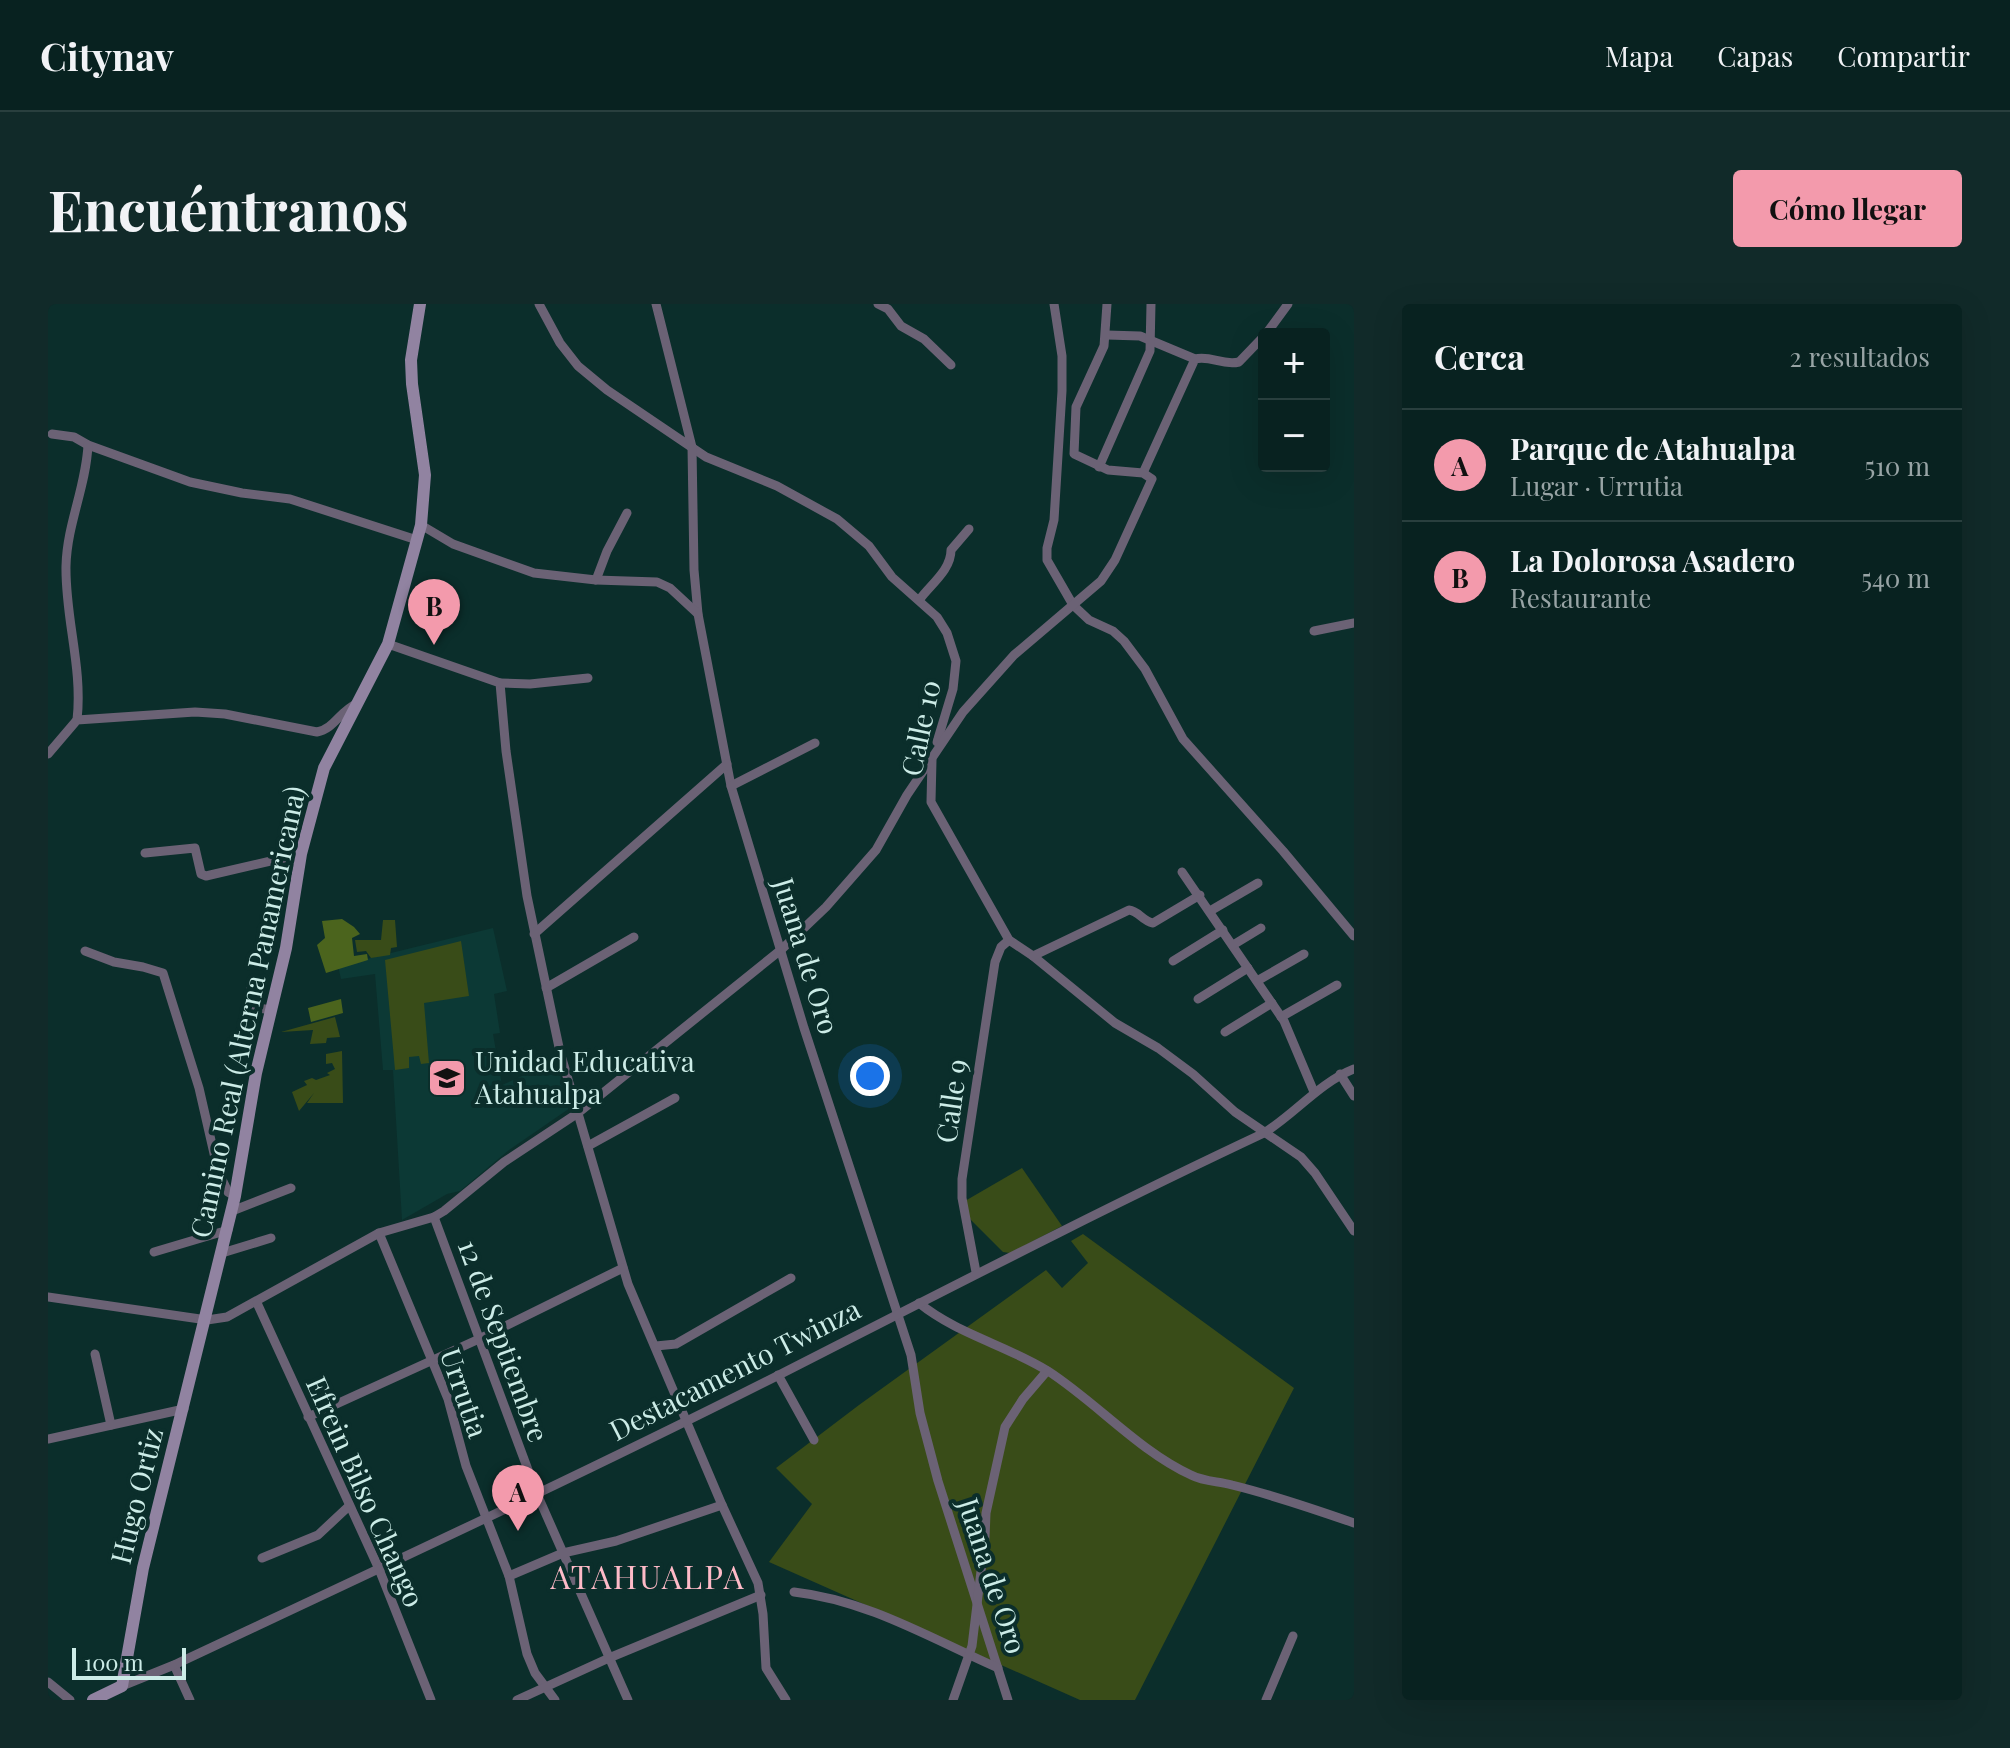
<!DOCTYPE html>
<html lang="es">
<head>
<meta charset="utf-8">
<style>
	:root { --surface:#082220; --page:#112a29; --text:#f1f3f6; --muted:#98a4a5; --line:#293f3e; --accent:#f39aac }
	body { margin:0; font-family:"Playfair Display",serif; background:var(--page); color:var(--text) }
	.controls { position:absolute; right:24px; top:24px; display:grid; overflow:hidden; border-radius:8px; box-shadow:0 8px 32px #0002 }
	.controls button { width:72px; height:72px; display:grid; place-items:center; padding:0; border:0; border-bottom:2px solid var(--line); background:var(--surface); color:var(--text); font:40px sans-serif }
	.scale { position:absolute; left:24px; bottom:20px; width:114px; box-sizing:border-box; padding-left:8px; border:4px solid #ccece7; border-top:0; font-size:22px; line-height:28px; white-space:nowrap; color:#ccece7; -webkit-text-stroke:6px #0b2e2b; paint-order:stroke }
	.you { position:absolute; left:822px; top:772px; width:28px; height:28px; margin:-20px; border:6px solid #fff; border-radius:50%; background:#1a73e8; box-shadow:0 0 0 12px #1a73e833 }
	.badge { display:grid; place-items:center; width:52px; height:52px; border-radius:50%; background:var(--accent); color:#111; font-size:26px; font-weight:700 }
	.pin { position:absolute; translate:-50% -66px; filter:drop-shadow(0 2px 4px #0008) }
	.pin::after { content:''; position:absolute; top:42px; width:28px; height:24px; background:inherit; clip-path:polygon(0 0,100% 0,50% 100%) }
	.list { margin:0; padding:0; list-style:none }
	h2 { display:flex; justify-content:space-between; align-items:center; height:104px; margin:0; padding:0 32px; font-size:34px }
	h2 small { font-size:26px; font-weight:400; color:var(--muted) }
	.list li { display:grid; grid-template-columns:52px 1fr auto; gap:24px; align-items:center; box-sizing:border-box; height:112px; padding:0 32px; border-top:2px solid var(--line) }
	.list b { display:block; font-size:30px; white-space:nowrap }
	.list p { margin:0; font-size:26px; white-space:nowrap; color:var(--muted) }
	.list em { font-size:26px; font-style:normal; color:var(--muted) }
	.map { position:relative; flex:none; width:1306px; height:1396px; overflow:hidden; border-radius:8px }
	header { display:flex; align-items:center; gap:48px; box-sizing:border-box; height:112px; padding:0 40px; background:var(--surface); border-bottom:2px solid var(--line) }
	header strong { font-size:38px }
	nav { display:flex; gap:44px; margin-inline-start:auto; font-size:28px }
	.intro { display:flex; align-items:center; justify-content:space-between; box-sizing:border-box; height:192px; padding:0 48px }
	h1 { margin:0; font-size:56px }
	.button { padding:20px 36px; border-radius:8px; background:var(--accent); color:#111; font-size:28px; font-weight:700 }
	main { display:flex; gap:48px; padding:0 48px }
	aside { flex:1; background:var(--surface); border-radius:8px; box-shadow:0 8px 32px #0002 }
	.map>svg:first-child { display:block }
	.built { fill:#0c3935 }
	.green { fill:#394c18 }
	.forest { fill:#4b641d }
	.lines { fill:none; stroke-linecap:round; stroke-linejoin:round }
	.street { stroke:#6b6275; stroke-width:9 }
	.secondary { stroke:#9183a1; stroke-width:12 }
	.labels { text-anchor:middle; stroke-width:8; stroke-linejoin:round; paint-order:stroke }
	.street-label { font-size:28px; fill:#ccece7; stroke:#0b2e2b }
	.poi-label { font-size:28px; fill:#ccece7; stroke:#0b2e2b; text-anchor:start }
	.quarter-label { font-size:32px; letter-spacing:2px; fill:#febac7; stroke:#0b2e2b }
</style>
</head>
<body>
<header>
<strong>Citynav</strong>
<nav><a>Mapa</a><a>Capas</a><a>Compartir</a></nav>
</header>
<div class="intro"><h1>Encuéntranos</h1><a class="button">Cómo llegar</a></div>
<main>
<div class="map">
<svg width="1306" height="1396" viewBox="0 0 1306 1396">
	<rect width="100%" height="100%" fill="#0b2e2b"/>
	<path class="built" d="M445 624 459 687 446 690 452 729 445 730 454 781 508 757 522 804 461 846 412 887 399 890 354 916 345 766H335L327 670 293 675 290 662Z"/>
	<g class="green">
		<path d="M335 616H347L349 643 343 644 342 651 323 654 318 647 309 648 307 636H333Z"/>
		<path d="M413 637 421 692 376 699 381 759 373 760 371 752 361 753V764L347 766 337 656Z"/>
		<path d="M287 713 292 733 279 734 278 739 262 740 265 726 233 728Z"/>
		<path d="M294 747 295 799H259L266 789 251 807 244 788 259 781 256 777 264 774 268 776 282 771 279 769 287 765 284 759 278 760V750Z"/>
		<path d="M974 864 1014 922 962 949 955 948 919 912 917 897Z"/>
		<path d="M1035 930 1246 1084 1087 1396H1032L721 1258 764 1200 728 1164 811 1101 998 966 1014 984 1040 959 1023 937Z"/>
	</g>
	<g class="forest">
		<path d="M294 615 306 623 312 630 304 634 306 652 319 650 320 656 278 669 269 641 277 634 274 617Z"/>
		<path d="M293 695 295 709 263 718 260 704Z"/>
	</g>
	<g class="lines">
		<g class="street">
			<path d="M491 0 512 39 530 62 559 86 658 153 729 182 789 215 821 242 844 273 889 313 899 329 908 357 905 385 889 438"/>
			<path d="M608 0 644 143 646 266 650 310 683 482 756 724 863 1051 872 1109 890 1177 960 1396"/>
			<path d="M830 0 840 5 853 22 876 35 903 61"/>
			<path d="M1006 0 1014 52V87L1006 216 999 244V256L1025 301 1041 316 1065 327 1076 337 1097 365 1135 435 1235 547 1306 632"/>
			<path d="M1218 30 1240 0"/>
			<path d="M1059 31 1092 32 1147 55"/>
			<path d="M4 130 26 133 40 141 142 178 194 189 242 195 369 236"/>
			<path d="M1051 163 1102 47 1103 0"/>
			<path d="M1095 169 1147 55C1163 51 1174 62 1191 58L1216 32"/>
			<path d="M373 221 405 240 486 269 548 276 609 278 622 284 650 310"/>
			<path d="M548 276 559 247 579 209"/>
			<path d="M872 295C883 280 903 266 903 246L921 225"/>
			<path d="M1266 327 1306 319"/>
			<path d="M340 340 452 379 458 447 479 592 512 748 580 980 674 1201 710 1279 715 1310 718 1364 738 1396"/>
			<path d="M452 379 482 380 540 374"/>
			<path d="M29 416C35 364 17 314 18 262 19 220 38 183 40 141"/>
			<path d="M0 450 29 416 147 408 177 410 269 428C286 425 292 407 308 400"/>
			<path d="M884 456 883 498 961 636 985 652 1067 719 1110 744 1145 770 1187 808 1253 853 1267 869 1306 927"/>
			<path d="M683 482 767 439"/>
			<path d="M97 549 147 544 153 570 158 572 253 550"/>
			<path d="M1134 568 1236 717 1266 788"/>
			<path d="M1162 607 1210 579"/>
			<path d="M486 630 679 460"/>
			<path d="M1185 641 1213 624"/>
			<path d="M37 647 66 658 95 663 115 669 151 784 170 867 180 888 187 892"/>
			<path d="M985 652 1081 606C1091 607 1094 617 1105 619L1152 591"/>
			<path d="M1125 657 1175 626"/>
			<path d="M1209 677 1256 650"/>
			<path d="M203 684 204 703 223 706"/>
			<path d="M498 684 586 633"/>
			<path d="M1150 695 1200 664"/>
			<path d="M1233 713 1289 681"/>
			<path d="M1177 728 1224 699"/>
			<path d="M1292 770 1306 792"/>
			<path d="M540 842 627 794"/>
			<path d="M184 907 243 884"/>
			<path d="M386 913 489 1190 580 1396"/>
			<path d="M331 929 400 1095 418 1162 461 1272 479 1350 487 1369 507 1396"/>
			<path d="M106 948 180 926"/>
			<path d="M174 949 223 934"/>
			<path d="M928 968 914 894V875L947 658 953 643 961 636"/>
			<path d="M0 993 159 1016 179 1013 331 929 386 913 396 907 456 858 530 809 734 645 778 603 828 546 859 491 915 408 966 351 1053 277 1067 256 1104 175 1095 169 1060 166 1026 150 1028 103 1056 42 1059 0"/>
			<path d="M209 999 331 1265 383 1396"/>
			<path d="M871 999C909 1030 958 1041 1000 1067 1048 1098 1091 1147 1143 1171 1157 1178 1170 1177 1184 1181 1225 1191 1266 1205 1306 1219"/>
			<path d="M608 1042 628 1040 743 974"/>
			<path d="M47 1050 63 1121"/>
			<path d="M730 1071 766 1136"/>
			<path d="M260 1113 431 1035 575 964"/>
			<path d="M0 1135 136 1105"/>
			<path d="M214 1254 270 1231 301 1202"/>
			<path d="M461 1272 515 1249 568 1237 674 1201"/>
			<path d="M746 1288C819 1296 884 1335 950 1364"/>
			<path d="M126 1361 142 1396"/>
			<path d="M0 1378 22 1396"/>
			<path d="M74 1382 126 1361C328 1266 531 1172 731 1071 892 989 1052 906 1216 829 1248 809 1271 779 1306 765"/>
			<path d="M469 1396 561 1354 713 1291"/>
			<path d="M905 1396 924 1342 937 1234 938 1209 957 1123 975 1095 999 1067"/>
			<path d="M1218 1396 1245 1332"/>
		</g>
		<path class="secondary" d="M45 1396 74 1382 95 1264 187 892 208 769 238 644 253 550 276 464 340 340 373 221 377 171 364 80 363 56 372 0"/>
	</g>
	<defs>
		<symbol id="school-square" viewBox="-11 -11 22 22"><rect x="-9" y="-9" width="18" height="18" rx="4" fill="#f39aac" stroke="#0b2e2b"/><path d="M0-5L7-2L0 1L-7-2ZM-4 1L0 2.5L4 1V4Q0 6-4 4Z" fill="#111"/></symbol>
	</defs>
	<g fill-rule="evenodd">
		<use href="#school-square" x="377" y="752" width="44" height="44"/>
	</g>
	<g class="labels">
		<g class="street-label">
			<text transform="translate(873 424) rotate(-78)" y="10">Calle 10</text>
			<text transform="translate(758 652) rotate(73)" y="10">Juana de Oro</text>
			<text transform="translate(200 708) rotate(-78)" y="10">Camino Real (Alterna Panamericana)</text>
			<text transform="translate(904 797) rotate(-82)" y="10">Calle 9</text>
			<text transform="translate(455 1037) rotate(70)" y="10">12 de Septiembre</text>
			<text transform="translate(687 1066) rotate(-27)" y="10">Destacamento Twinza</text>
			<text transform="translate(416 1089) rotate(71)" y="10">Urrutia</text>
			<text transform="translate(317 1188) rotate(66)" y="10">Efrein Bilso Chango</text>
			<text transform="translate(89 1192) rotate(-76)" y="10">Hugo Ortiz</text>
			<text transform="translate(944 1272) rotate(72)" y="10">Juana de Oro</text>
		</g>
		<g class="poi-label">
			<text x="427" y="768">Unidad Educativa<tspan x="427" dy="32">Atahualpa</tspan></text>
		</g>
		<g class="quarter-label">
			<text x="600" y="1285">ATAHUALPA</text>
		</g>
	</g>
</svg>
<div class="controls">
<button>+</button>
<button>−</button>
</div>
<div class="scale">100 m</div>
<div class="you"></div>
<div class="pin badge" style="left:470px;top:1227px">A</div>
<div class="pin badge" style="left:386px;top:341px">B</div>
</div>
<aside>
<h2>Cerca<small>2 resultados</small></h2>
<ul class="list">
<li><span class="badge">A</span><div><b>Parque de Atahualpa</b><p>Lugar · Urrutia</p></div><em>510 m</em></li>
<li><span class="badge">B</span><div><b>La Dolorosa Asadero</b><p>Restaurante</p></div><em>540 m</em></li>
</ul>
</aside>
</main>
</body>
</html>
